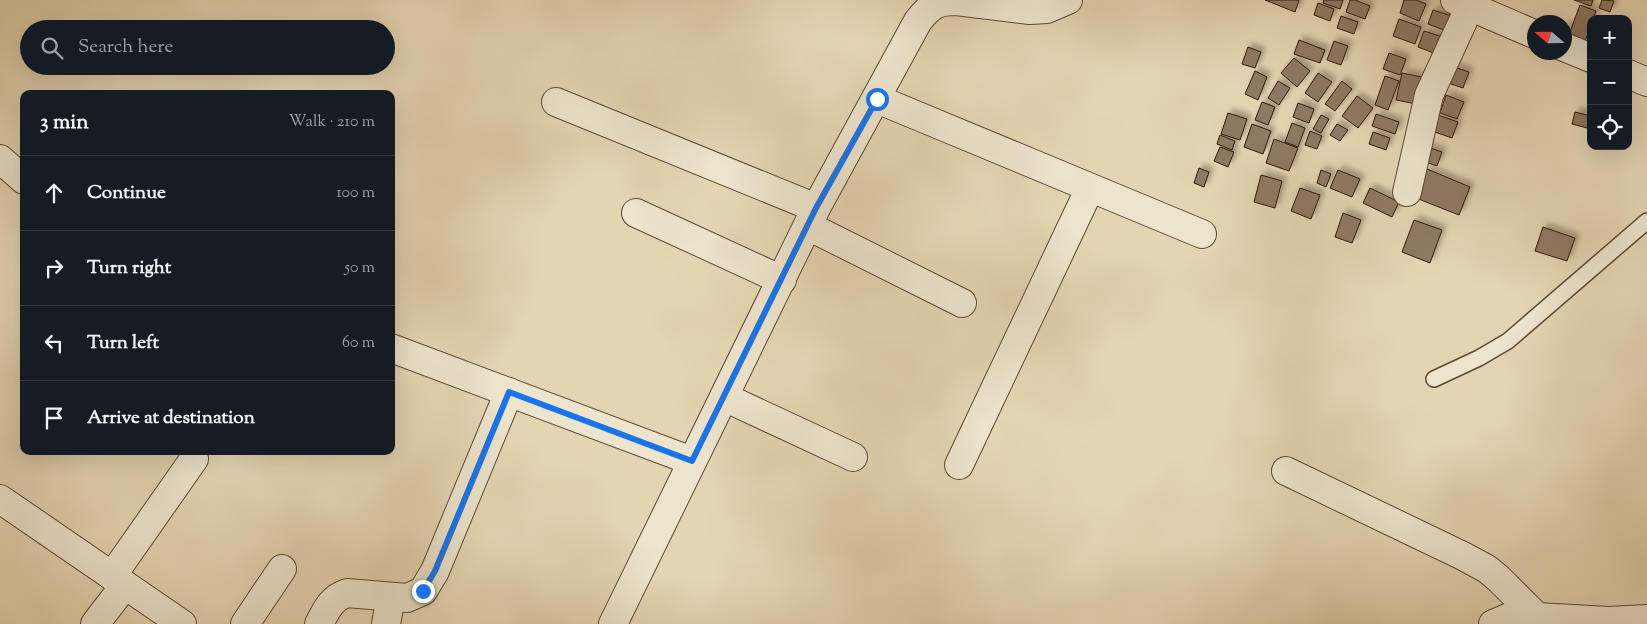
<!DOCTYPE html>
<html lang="en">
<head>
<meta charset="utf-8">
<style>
	:root { --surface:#171b24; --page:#242831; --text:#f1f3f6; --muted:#9ea1a6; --line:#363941 }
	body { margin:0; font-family:"Sorts Mill Goudy",serif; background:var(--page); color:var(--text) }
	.controls { position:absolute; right:15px; top:15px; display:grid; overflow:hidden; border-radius:10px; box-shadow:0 5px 20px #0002 }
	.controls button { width:45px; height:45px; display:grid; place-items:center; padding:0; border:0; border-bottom:1px solid var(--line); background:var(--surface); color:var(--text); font:25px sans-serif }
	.compass { position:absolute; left:1527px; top:15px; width:45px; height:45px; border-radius:50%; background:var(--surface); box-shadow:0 5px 20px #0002; rotate:290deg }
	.stop { position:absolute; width:15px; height:15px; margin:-11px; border:4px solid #1a73e8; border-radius:50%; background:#fff }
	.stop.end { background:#1a73e8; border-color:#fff; box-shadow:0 1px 5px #0008 }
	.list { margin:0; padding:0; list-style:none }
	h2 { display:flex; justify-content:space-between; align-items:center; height:65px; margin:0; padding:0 20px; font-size:21px }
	h2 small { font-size:16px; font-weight:400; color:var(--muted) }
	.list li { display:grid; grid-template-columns:32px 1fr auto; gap:15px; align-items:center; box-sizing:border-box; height:75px; padding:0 20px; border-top:1px solid var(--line) }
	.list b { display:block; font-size:19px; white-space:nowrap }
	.list em { font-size:16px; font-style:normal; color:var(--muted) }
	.icon { flex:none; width:28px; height:28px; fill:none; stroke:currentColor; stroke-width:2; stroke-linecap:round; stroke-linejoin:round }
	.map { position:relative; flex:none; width:1647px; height:624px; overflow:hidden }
	.search { position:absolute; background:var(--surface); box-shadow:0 5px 20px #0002; left:20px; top:20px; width:375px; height:55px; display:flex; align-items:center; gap:12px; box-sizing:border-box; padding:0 18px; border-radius:28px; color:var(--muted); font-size:19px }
	.panel { position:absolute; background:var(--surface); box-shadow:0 5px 20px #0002; left:20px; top:90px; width:375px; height:365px; border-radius:10px }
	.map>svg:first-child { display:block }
	.building { fill:#8e7a63; stroke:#31180e; filter:url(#shadow) }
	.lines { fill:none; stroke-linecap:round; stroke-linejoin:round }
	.service-casing { stroke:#5e4737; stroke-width:18 }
	.minor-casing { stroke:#5e4737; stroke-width:30 }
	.service { stroke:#ede4cd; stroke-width:15 }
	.minor { stroke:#ede4cd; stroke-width:28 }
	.route { stroke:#1a73e8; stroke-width:6 }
</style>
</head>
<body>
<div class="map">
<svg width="1647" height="624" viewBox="0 0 1647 624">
	<defs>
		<filter id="shadow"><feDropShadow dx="4.5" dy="-4.5" stdDeviation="2.5" flood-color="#0004"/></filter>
	</defs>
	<rect width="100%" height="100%" fill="#e4d5b2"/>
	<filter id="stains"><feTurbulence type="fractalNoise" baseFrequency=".004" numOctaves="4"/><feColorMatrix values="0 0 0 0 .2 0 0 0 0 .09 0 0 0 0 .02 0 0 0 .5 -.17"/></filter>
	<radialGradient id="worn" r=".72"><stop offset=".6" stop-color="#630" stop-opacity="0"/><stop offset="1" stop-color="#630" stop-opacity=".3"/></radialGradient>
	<g class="building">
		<path d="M1265 0H1299L1295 12Z"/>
		<path d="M1324 0H1343L1340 9 1323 3Z"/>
		<path d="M1350 0H1355L1370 6 1365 19 1346 12Z"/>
		<path d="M1404 0H1416L1426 4 1419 21 1400 13Z"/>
		<path d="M1574 0H1593L1591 6Z"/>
		<path d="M1602 0 1614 1 1610 12 1599 8Z"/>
		<path d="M1318 3 1334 9 1330 21 1314 15Z"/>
		<path d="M1580 5 1596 11 1593 19H1591V25L1583 47 1565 45Z"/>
		<path d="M1433 10 1455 17 1449 32 1428 24Z"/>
		<path d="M1341 16 1358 22 1354 34 1337 28Z"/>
		<path d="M1399 19 1421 27 1415 44 1393 36Z"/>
		<path d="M1564 26 1569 27 1564 39Z"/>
		<path d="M1424 31 1446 38 1439 55 1418 47Z"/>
		<path d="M1299 40 1325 50 1320 63 1294 54Z"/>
		<path d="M1334 41 1348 46 1341 65 1327 60Z"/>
		<path d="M1248 47 1261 52 1255 68 1242 64Z"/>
		<path d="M1389 53 1406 59 1400 75 1383 69Z"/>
		<path d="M1294 58 1310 71 1297 87 1281 73Z"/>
		<path d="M1454 67 1469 72 1463 88 1448 83Z"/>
		<path d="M1255 71 1267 77 1258 100 1245 94Z"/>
		<path d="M1318 73 1332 82 1318 102 1305 93Z"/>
		<path d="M1402 73 1427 78 1421 105 1396 100Z"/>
		<path d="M1385 76 1399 81 1388 110 1375 105Z"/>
		<path d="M1278 81 1290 88 1279 105 1268 98Z"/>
		<path d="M1342 81 1352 89 1335 111 1325 104Z"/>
		<path d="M1446 95 1464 102 1457 119 1440 113Z"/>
		<path d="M1357 96 1373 108 1358 128 1342 116Z"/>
		<path d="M1262 102 1275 107 1268 125 1255 120Z"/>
		<path d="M1298 103 1314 109 1309 123 1293 117Z"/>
		<path d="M1575 112 1591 116V129L1572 124Z"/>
		<path d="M1228 113 1247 119 1240 140 1221 134Z"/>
		<path d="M1376 114 1399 122 1395 134 1372 126Z"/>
		<path d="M1321 115 1329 119 1321 133 1313 129Z"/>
		<path d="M1438 115 1458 122 1452 138 1432 131Z"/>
		<path d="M1292 123 1305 128 1298 147 1285 142Z"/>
		<path d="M1252 124 1271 131 1263 154 1244 147Z"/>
		<path d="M1337 124 1348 130 1340 141 1330 135Z"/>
		<path d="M1310 131 1322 136 1317 149 1305 145Z"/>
		<path d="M1373 132 1390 138 1386 150 1369 144Z"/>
		<path d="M1220 135 1235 141 1232 150 1217 144Z"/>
		<path d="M1274 139 1298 148 1289 171 1266 163Z"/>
		<path d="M1425 146 1442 152 1437 166 1420 160Z"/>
		<path d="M1220 147 1234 152 1228 167 1214 161Z"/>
		<path d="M1199 168 1209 172 1204 187 1194 183Z"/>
		<path d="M1427 169 1470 187 1459 215 1416 198Z"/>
		<path d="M1321 170 1331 174 1326 187 1317 183Z"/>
		<path d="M1338 170 1360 179 1352 197 1330 188Z"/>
		<path d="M1261 175 1282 181 1275 208 1254 202Z"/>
		<path d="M1300 188 1320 195 1311 219 1291 211Z"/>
		<path d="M1370 188 1399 202 1392 217 1363 203Z"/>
		<path d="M1343 213 1361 220 1352 243 1335 237Z"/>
		<path d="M1414 220 1442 230 1430 263 1402 252Z"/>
		<path d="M1543 227 1575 238 1567 261 1535 251Z"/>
	</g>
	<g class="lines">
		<defs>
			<path id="service" d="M1434 379 1479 358 1508 341 1647 221"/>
			<g id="minor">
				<path d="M1455 0 1534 34"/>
				<path d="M1564 47 1591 58"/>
				<path d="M1628 74 1647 82"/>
				<path d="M877 99 1202 234"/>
				<path d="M556 102 816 208"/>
				<path d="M0 159 24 180"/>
				<path d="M1407 192 1429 95 1470 6"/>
				<path d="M636 213 782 280"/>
				<path d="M808 226 962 303"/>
				<path d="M391 348 692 461"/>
				<path d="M724 397 853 457"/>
				<path d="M959 465 1090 188"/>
				<path d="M1286 471 1463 556 1487 569 1499 579 1537 617"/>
				<path d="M0 499 182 624"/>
				<path d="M112 576 194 459"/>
				<path d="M95 624 125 585"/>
				<path d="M245 624 282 569"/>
				<path d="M319 624C326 611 331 598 347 593L407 598 423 591 435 571 509 392"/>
				<path d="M386 624 391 597"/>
				<path d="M613 624 816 208 918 21C930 6 936 1 956 1L1030 10 1047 9 1068 0"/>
				<path d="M1493 624 1507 618 1537 617 1609 621 1647 619"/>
			</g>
		</defs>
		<use href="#service" class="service-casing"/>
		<use href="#minor" class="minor-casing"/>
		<use href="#service" class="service"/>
		<use href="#minor" class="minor"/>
	</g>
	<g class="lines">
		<path class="route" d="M423 591 435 571 509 392 692 461 816 208 877 99"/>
	</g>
	<rect width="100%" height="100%" filter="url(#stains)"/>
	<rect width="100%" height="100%" fill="url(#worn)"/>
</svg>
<div class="controls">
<button>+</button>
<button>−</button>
<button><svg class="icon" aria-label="locate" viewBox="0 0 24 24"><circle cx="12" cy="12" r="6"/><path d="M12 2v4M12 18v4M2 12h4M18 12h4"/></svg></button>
</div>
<svg class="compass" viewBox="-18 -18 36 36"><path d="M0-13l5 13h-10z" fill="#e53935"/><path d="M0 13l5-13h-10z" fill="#9ea1a6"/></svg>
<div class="stop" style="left:877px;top:99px"></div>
<div class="stop end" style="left:423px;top:591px"></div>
<div class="search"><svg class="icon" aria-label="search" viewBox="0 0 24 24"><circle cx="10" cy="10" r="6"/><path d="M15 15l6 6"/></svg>Search here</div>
<section class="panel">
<h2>3 min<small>Walk · 210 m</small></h2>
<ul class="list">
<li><svg class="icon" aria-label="ahead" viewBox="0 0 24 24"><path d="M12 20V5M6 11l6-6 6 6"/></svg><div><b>Continue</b></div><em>100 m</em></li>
<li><svg class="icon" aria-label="right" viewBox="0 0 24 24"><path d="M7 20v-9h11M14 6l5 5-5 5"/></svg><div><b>Turn right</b></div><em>50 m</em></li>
<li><svg class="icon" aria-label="left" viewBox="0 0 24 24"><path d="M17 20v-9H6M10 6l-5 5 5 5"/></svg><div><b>Turn left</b></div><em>60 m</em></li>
<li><svg class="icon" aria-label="arrive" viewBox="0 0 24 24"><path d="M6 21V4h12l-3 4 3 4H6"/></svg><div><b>Arrive at destination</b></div></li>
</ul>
</section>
</div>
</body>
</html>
